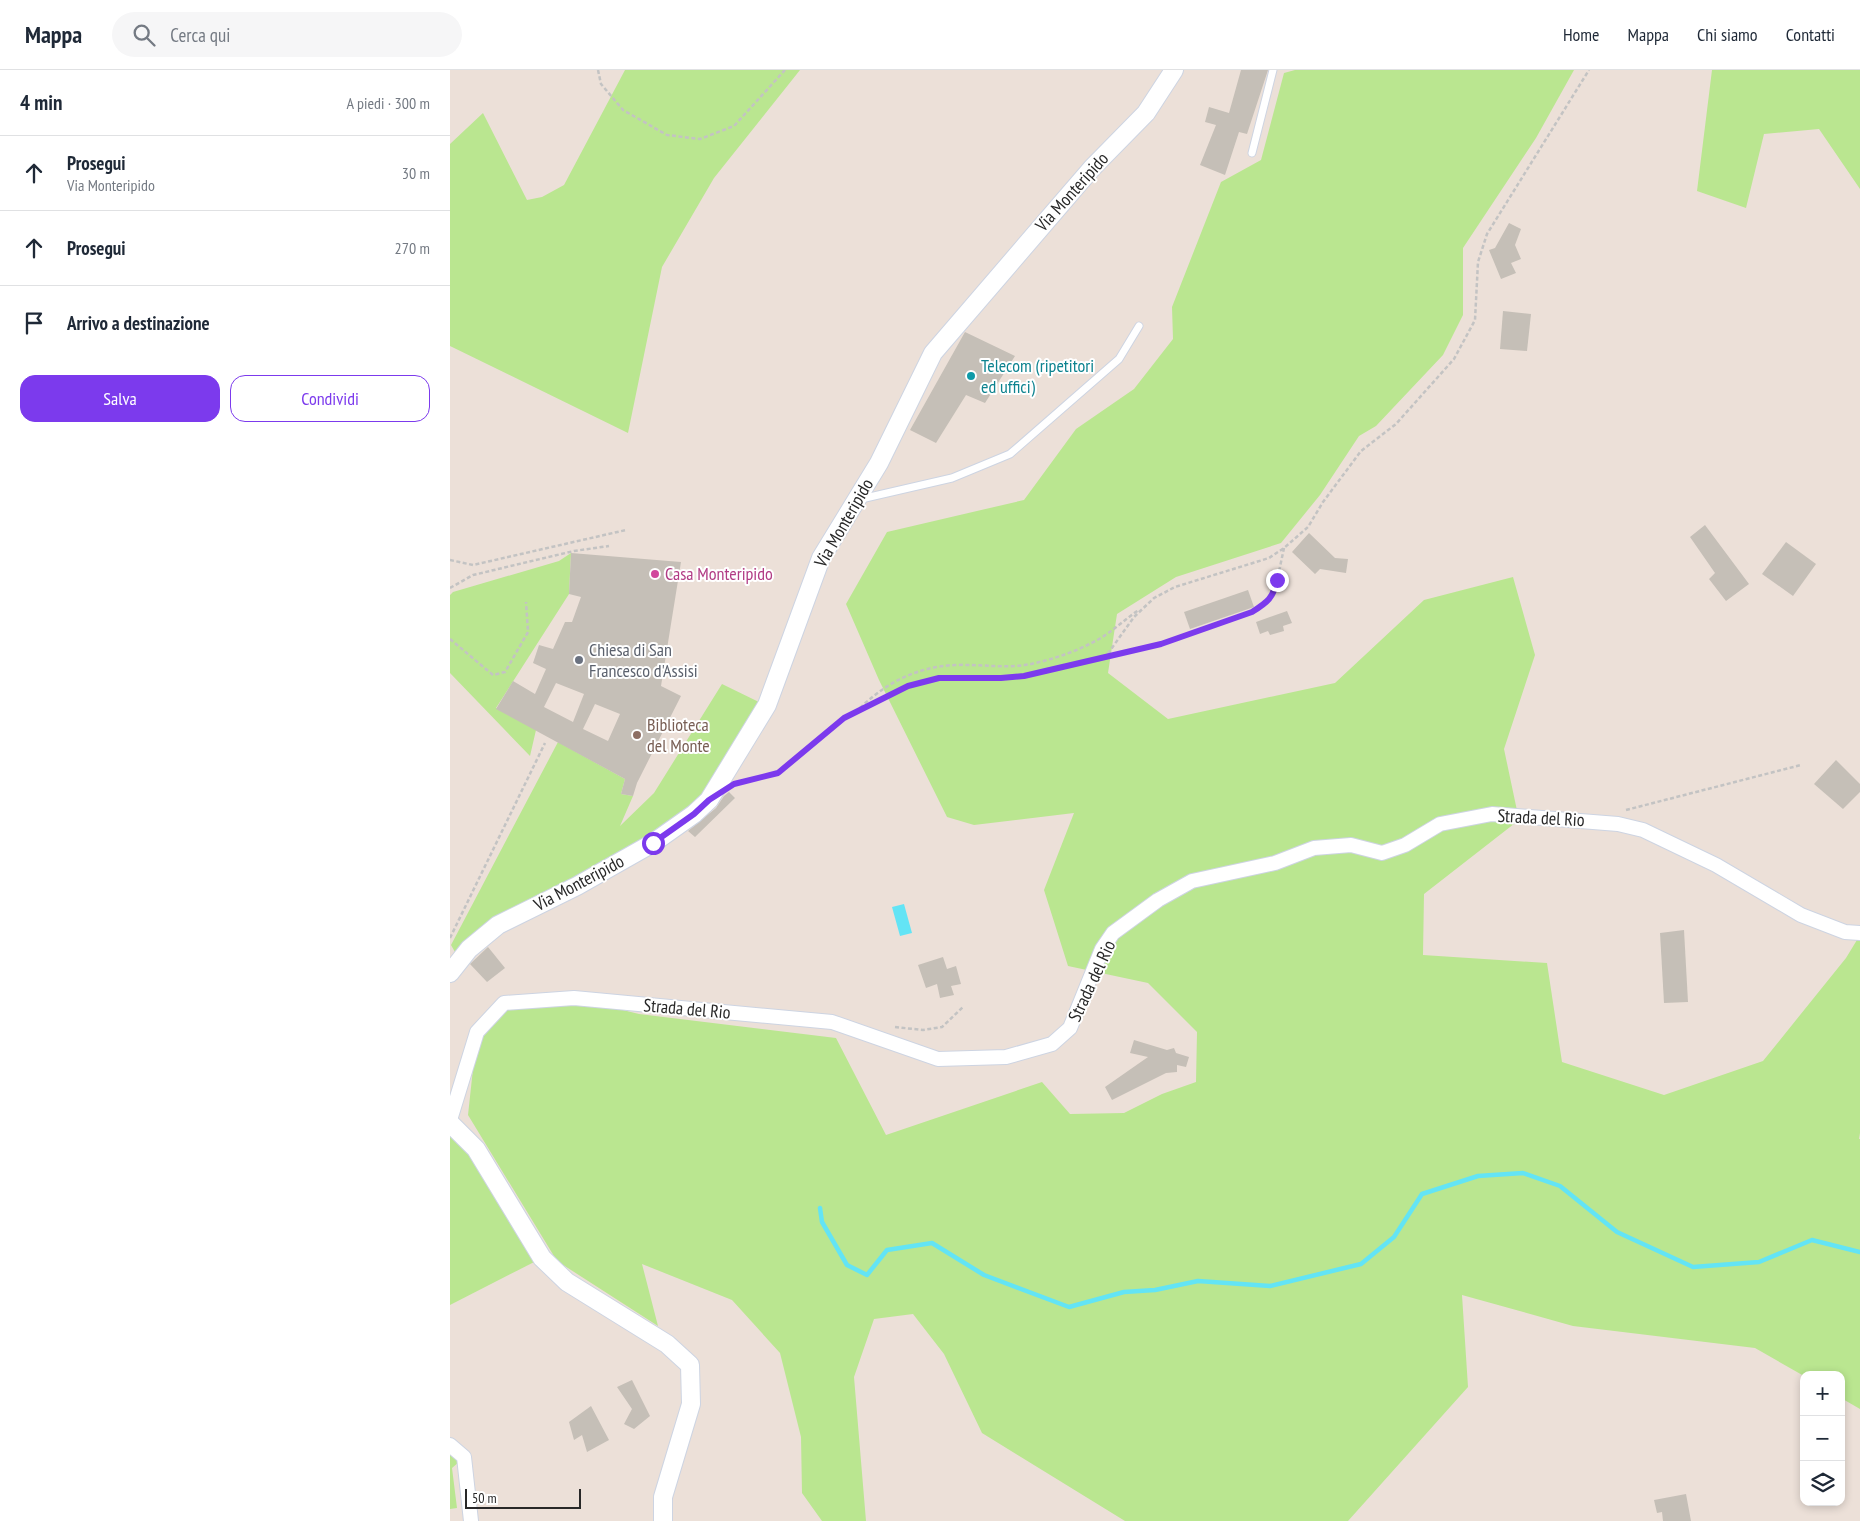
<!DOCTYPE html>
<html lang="it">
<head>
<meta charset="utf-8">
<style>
	:root { --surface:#fff; --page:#f6f6f7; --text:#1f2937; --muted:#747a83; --line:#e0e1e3; --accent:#7c3aed }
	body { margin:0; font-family:"PT Sans Narrow",sans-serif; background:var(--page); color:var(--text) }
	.controls { position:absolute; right:15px; bottom:15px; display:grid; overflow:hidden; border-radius:10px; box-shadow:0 2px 8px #0003 }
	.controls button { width:45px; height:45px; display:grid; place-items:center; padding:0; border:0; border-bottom:1px solid var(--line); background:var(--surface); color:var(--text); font:25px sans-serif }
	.scale { position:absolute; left:15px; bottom:12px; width:116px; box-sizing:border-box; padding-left:5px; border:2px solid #282828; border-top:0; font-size:14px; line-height:18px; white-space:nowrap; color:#282828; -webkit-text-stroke:4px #fff; paint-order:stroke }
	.stop { position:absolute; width:15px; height:15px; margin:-11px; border:4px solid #7c3aed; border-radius:50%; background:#fff }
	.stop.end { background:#7c3aed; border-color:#fff; box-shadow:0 1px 5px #0008 }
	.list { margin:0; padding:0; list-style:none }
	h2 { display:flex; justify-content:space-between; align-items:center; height:65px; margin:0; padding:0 20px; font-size:21px }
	h2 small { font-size:16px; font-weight:400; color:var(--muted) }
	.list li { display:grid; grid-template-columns:32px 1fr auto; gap:15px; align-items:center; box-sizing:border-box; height:75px; padding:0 20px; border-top:1px solid var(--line) }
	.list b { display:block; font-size:19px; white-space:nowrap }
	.list p { margin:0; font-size:16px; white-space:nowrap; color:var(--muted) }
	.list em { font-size:16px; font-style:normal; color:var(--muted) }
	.actions { display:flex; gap:10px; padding:15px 20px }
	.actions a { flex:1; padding:11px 0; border:1px solid var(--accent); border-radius:15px; text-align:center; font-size:18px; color:var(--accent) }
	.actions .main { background:var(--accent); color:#fff }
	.icon { flex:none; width:28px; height:28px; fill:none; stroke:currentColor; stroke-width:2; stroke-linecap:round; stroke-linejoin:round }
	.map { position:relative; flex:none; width:1410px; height:1451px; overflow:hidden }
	header { display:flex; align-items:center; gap:30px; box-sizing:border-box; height:70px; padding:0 25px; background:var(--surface); border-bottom:1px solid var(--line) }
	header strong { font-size:24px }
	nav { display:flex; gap:28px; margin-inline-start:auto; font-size:18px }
	.search { width:350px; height:45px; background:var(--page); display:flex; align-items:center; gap:12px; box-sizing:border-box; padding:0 18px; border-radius:28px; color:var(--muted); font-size:19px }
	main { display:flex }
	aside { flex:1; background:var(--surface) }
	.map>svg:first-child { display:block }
	.green { fill:#bae690 }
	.water { fill:#63e4f5 }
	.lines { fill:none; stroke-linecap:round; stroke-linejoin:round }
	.stream { stroke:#63e4f5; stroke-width:4.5 }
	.building { fill:#c5bfb7; fill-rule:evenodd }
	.service-casing { stroke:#cdd4e2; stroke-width:9 }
	.minor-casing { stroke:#cdd4e2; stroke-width:16 }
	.tertiary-casing { stroke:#cdd4e2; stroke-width:20 }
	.path { stroke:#c3c3c3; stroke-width:2.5; stroke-dasharray:4 2.5; stroke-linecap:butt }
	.service { stroke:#fff; stroke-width:7 }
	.minor { stroke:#fff; stroke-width:14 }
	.tertiary { stroke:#fff; stroke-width:18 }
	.route { stroke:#7c3aed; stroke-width:6 }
	.culture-dot { fill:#0f9aa8; stroke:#fff; stroke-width:2 }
	.hotel-dot { fill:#d1479c; stroke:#fff; stroke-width:2 }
	.worship-dot { fill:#6b7280; stroke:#fff; stroke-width:2 }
	.education-dot { fill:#8d6e63; stroke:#fff; stroke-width:2 }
	.labels { text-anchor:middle; stroke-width:4; stroke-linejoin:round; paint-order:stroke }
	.street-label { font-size:18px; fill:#282828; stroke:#fff }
	.culture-label { font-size:18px; fill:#0d838f; stroke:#fff; text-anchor:start }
	.hotel-label { font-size:18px; fill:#b23c85; stroke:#fff; text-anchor:start }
	.worship-label { font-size:18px; fill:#5b616d; stroke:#fff; text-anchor:start }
	.education-label { font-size:18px; fill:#785e54; stroke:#fff; text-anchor:start }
</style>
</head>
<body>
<header>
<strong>Mappa</strong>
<div class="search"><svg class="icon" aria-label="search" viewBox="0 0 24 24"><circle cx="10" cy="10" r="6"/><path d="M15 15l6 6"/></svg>Cerca qui</div>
<nav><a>Home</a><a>Mappa</a><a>Chi siamo</a><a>Contatti</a></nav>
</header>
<main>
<aside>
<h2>4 min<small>A piedi · 300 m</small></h2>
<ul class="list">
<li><svg class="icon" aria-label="ahead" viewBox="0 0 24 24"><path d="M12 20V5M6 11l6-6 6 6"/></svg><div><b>Prosegui</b><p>Via Monteripido</p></div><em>30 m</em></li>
<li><svg class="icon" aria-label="ahead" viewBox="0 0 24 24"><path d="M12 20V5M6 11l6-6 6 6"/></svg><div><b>Prosegui</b></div><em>270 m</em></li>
<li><svg class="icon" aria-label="arrive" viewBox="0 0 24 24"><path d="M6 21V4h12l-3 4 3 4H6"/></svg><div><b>Arrivo a destinazione</b></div></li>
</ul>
<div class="actions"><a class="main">Salva</a><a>Condividi</a></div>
</aside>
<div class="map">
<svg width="1410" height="1451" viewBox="0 0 1410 1451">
	<rect width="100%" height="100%" fill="#ece0d8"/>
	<g class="green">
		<path d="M175 0H350L264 108 212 197 178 363 0 276V74L33 43 77 130 92 127 114 115Z"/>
		<path d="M845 0H1124L1086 68 1013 178V245L993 285 926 356 909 366 870 425 831 473 726 507 667 544 658 603 718 649 885 613 974 530 1063 507 1085 585 1054 679 1069 750 974 824 973 885 1097 893 1112 992 1214 1025 1313 991 1396 888 1410 865V1063L1409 1069H1410V1339L1391 1328V1305H1354V1306L1305 1278 1123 1256 1012 1225 1018 1317 898 1451H675L532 1363 494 1284 463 1244 424 1249 404 1307 416 1451H372L352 1423 351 1367 330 1283 282 1230 192 1194 208 1256 107 1191 18 1045 27 962 54 933 124 928 189 944 386 968 436 1065 592 1012 620 1044 674 1043 712 1024 746 1012 747 962 698 913 618 896 594 820 624 743 524 755 497 747 429 610 396 534 437 462 574 430 626 359 684 319 723 269 722 237 771 112 811 90 834 3Z"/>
		<path d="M1262 0H1410V119L1369 59 1314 64 1296 138 1247 121Z"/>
		<path d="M121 483 119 524 46 638 86 660 80 686 0 603V525L3 522 109 491Z"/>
		<path d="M272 614 313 634 255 728 201 771 46 850 5 882 1 875 108 672 175 709 171 724 183 726 170 756 204 723Z"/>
		<path d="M0 1062 13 1064 92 1188 0 1235Z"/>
		<path d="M0 1383 9 1392 2 1398 7 1438 0 1439Z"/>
	</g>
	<path class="water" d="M454 834 462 863 450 866 442 837Z"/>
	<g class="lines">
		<path class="stream" d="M370 1138 372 1152 397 1195 417 1205 437 1180 482 1173 534 1205 619 1237 674 1222 705 1220 748 1211 820 1216 911 1194 944 1167 972 1124 1028 1106 1073 1103 1110 1116 1167 1162 1243 1197 1309 1192 1362 1170 1410 1182"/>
	</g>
	<g class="building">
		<path d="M791 0H818L797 64 789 62 775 105 750 95 766 55 755 52 759 37 779 43Z"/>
		<path d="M1059 153 1071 159 1065 175 1071 189 1061 193 1066 203 1051 209 1039 180 1045 178Z"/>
		<path d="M1053 241 1081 244 1077 281 1050 279Z"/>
		<path d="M515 262 565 286 535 333 516 325 486 373 460 360Z"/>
		<path d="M1255 455 1299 514 1276 531 1259 509 1265 503 1240 467Z"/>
		<path d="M859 463 885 488 898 489 896 503 870 499 865 504 842 482Z"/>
		<path d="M1336 472 1366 494 1343 526 1312 504Z"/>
		<path d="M121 483 231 492 211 616 231 626 187 713 183 726 171 724 175 709 46 639 63 611 85 624 96 599 83 593 89 575 103 579 115 552H122L131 527 119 524ZM106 613 134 624 123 652 94 637ZM145 634 170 644 158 671 133 659Z"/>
		<path d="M798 520 804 537 740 559 734 542Z"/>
		<path d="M837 541 842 553 833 556 834 561 820 565 818 561 810 564 806 552Z"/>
		<path d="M1386 690 1410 714V722L1393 739 1364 714Z"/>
		<path d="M279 722 285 728 245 767 238 761 266 738 274 726Z"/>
		<path d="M1234 860 1238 932 1214 933 1210 863Z"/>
		<path d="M38 877 55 898 37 912 20 894Z"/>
		<path d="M493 887 497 899 506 896 511 914 501 916 504 925 490 928 487 914 476 918 468 895Z"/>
		<path d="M684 970 717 980 724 978 726 983 739 987 736 997 727 995V1002L716 1003 662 1030 655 1017 698 987 680 983Z"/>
		<path d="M182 1310 200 1346 184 1359 174 1354 182 1339 167 1317Z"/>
		<path d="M141 1336 159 1370 137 1382 132 1365 124 1370 119 1352Z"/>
		<path d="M1236 1424 1241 1451H1213L1212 1442 1207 1443 1204 1430Z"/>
	</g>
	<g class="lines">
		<defs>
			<g id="service">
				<path d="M802 83 823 0"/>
				<path d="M411 429 502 408 560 384 669 289 689 256"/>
			</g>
			<g id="minor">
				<path d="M0 1050 27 962 54 933 124 928 382 952 488 989 556 987 602 974 620 958 652 879 663 863 708 830 742 811 825 793 864 778 901 775 932 783 955 775 990 754 1042 744 1168 754 1193 760 1266 795 1351 845 1395 862 1410 863"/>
				<path d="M0 1375 14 1387 21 1451"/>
			</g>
			<g id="tertiary">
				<path d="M0 903 19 879 48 855 127 816 203 773 244 744 259 730 317 635 371 488 429 393 483 283 642 98 696 43 724 0"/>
				<path d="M0 1053 26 1079 92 1188 117 1212 217 1274 240 1295 241 1334 213 1427V1451"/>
			</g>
		</defs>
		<use href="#service" class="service-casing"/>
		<use href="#minor" class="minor-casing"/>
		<use href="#tertiary" class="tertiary-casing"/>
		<g class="path">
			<path d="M148 0 151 14 173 40 217 65 250 69 284 56 335 0"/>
			<path d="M0 490 23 495 176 460"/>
			<path d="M0 518 23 505 124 481 159 476"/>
			<path d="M0 569 43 605 55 602 78 562 76 532"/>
			<path d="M654 589 684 547 704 528 725 517 819 488 834 478 858 457 873 432 911 381 946 354 1004 289 1025 250 1028 192 1037 164 1139 0"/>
			<path d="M410 638C437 612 467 597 505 595 531 594 555 599 581 594 604 589 628 581 649 569 663 561 675 549 689 540"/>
			<path d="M289 713 328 703 394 648 464 614 489 609 551 608 574 607 594 602 711 574 802 542 814 534 824 525 834 478"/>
			<path d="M1176 740 1351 695"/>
			<path d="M0 868 95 673"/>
			<path d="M445 957 473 960 492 957 514 936"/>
		</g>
		<use href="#service" class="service"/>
		<use href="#minor" class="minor"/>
		<use href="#tertiary" class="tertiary"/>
	</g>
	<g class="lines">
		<path class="route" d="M203 773 244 744 259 730 284 714 328 703 394 648 458 616 489 608H551L574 606 711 574 802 542C818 532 823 528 827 510"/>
	</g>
	<circle class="culture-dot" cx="521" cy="306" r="5"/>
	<circle class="hotel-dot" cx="205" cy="504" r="5"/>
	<circle class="worship-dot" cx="129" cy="590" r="5"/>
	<circle class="education-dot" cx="187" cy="665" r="5"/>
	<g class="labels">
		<g class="street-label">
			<text transform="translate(622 122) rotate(-48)" y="6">Via Monteripido</text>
			<text transform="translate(394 453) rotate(-60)" y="6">Via Monteripido</text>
			<text transform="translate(1091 748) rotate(3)" y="6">Strada del Rio</text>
			<text transform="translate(129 813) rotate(-28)" y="6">Via Monteripido</text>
			<text transform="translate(642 911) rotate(-65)" y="6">Strada del Rio</text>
			<text transform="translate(237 939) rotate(5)" y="6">Strada del Rio</text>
		</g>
		<g class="culture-label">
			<text x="531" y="302">Telecom (ripetitori<tspan x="531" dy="21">ed uffici)</tspan></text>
		</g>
		<g class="hotel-label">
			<text x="215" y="510">Casa Monteripido</text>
		</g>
		<g class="worship-label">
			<text x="139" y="586">Chiesa di San<tspan x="139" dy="21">Francesco d'Assisi</tspan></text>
		</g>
		<g class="education-label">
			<text x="197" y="661">Biblioteca<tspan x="197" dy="21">del Monte</tspan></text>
		</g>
	</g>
</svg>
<div class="controls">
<button>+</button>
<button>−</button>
<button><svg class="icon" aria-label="layers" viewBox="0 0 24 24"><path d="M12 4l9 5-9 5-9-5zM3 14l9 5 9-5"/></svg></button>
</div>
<div class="scale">50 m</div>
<div class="stop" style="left:203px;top:773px"></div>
<div class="stop end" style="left:827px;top:510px"></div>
</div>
</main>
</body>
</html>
